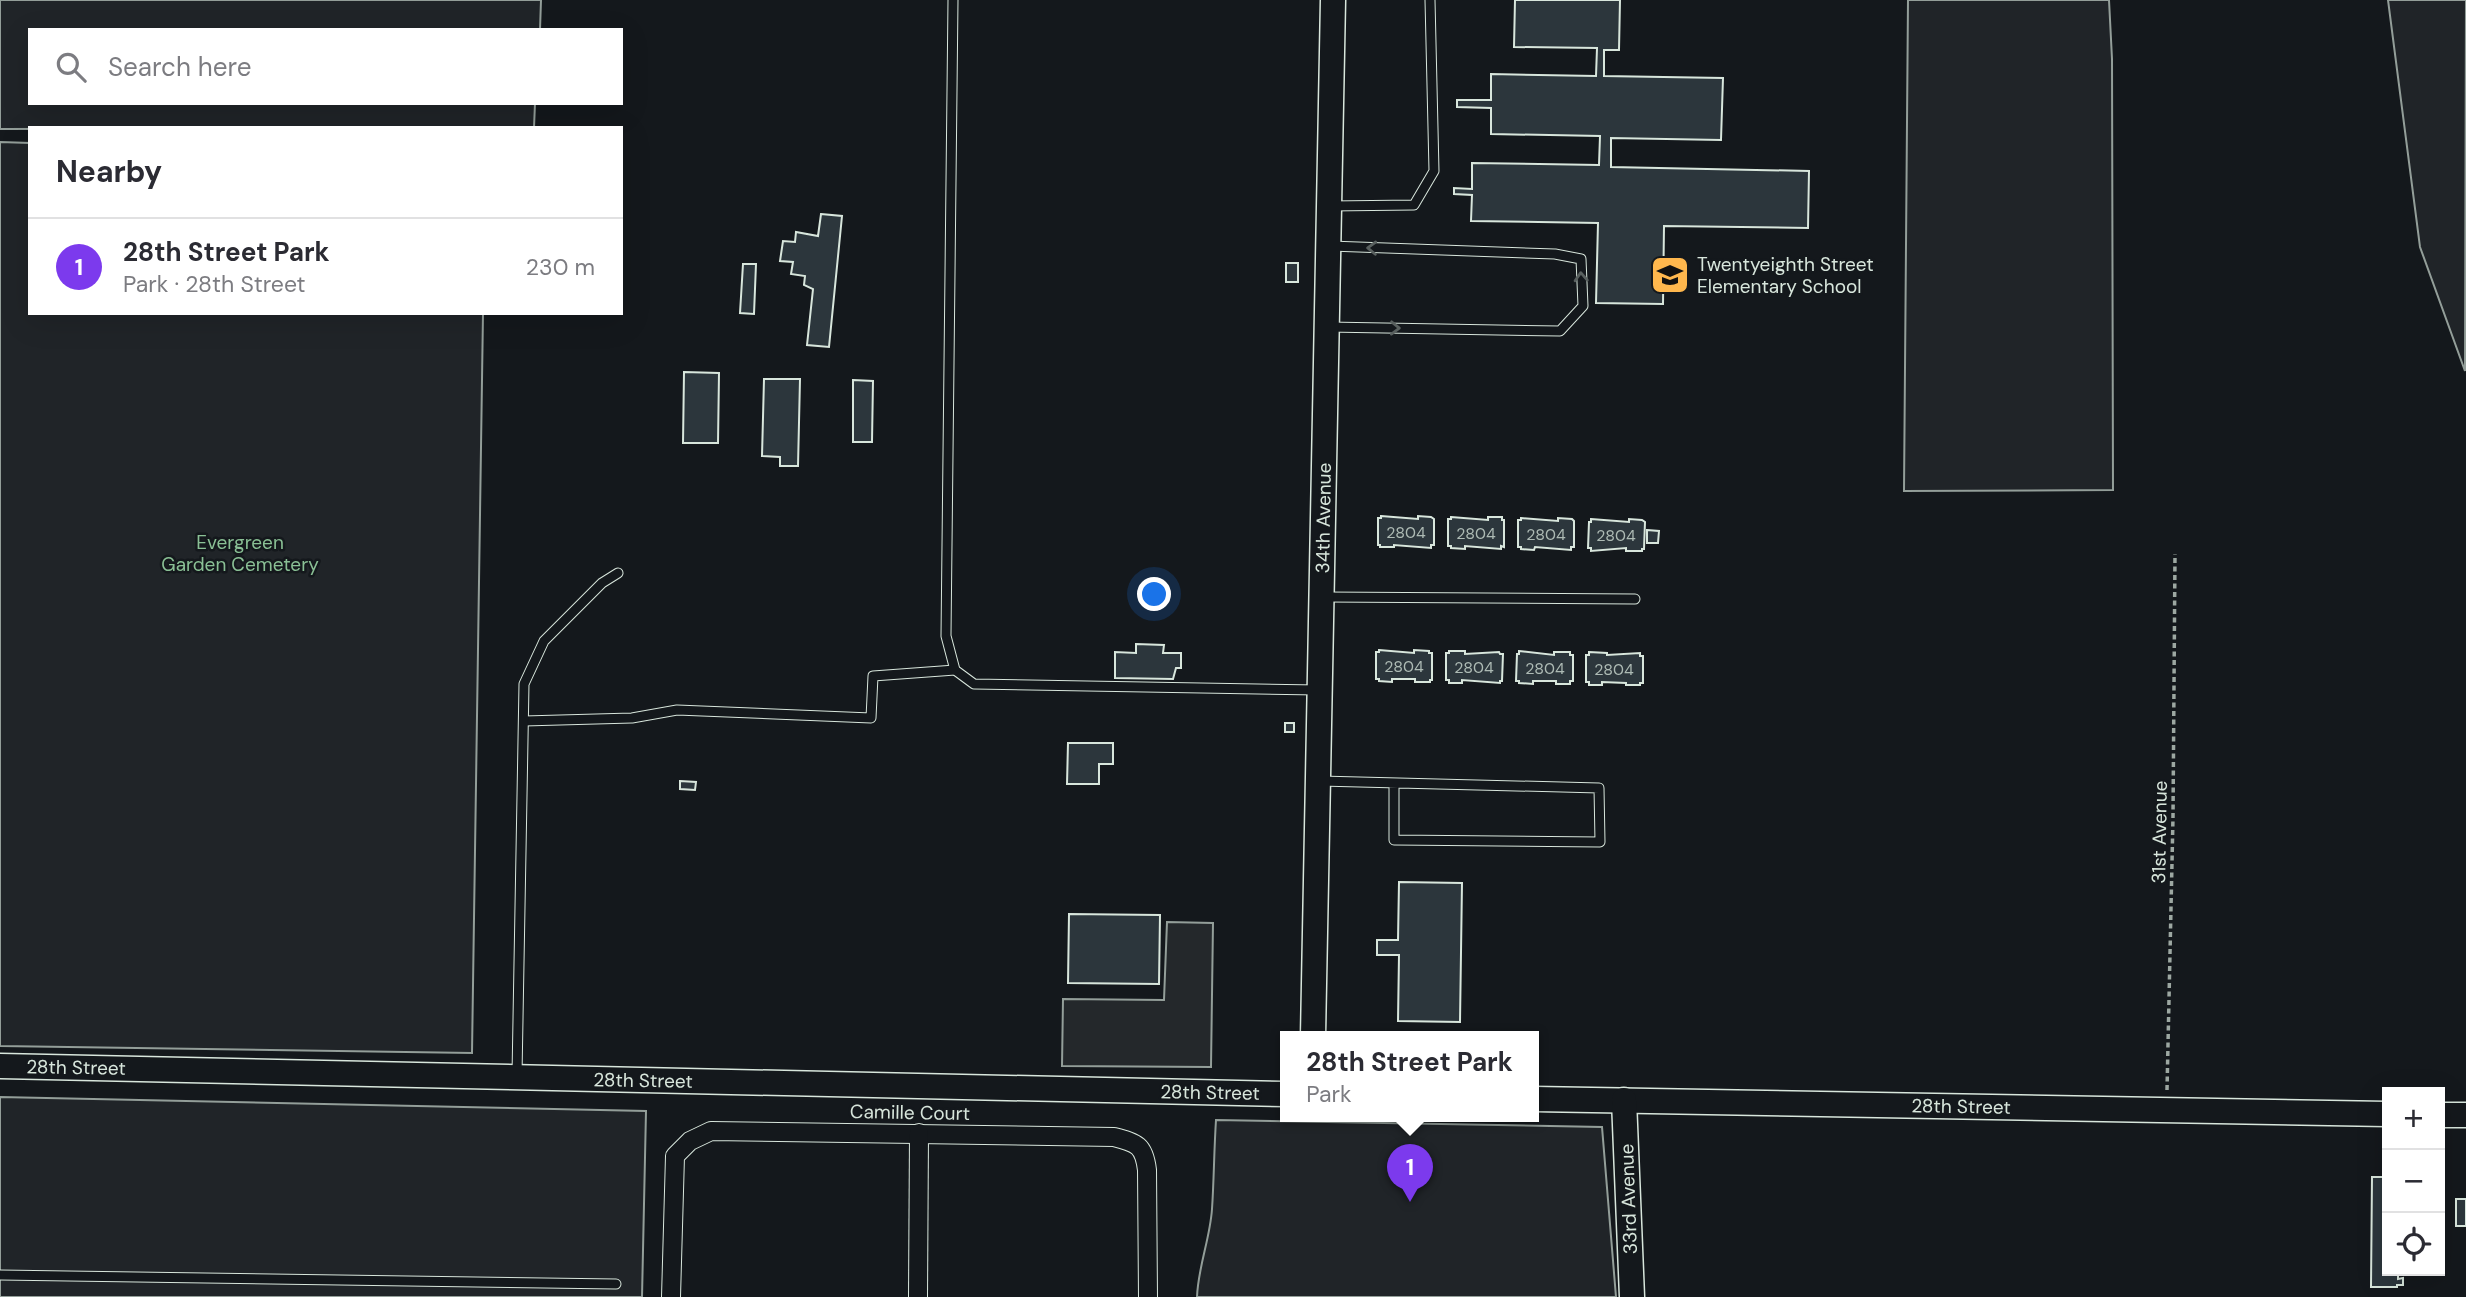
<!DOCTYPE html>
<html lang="en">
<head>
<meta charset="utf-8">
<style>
	:root { --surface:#fff; --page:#f2f2f3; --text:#2b2b33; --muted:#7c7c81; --line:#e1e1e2; --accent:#7c3aed }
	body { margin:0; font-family:"DM Sans",sans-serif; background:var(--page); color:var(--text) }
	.controls { position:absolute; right:21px; bottom:21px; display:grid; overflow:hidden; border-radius:0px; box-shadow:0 7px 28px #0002 }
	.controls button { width:63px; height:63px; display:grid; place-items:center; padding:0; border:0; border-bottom:2px solid var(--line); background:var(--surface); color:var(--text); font:35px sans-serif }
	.you { position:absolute; left:1155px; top:595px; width:24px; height:24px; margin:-18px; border:5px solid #fff; border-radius:50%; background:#1a73e8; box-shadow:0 0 0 10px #1a73e833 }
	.badge { display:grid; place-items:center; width:46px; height:46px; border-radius:50%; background:var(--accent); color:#fff; font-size:23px; font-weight:700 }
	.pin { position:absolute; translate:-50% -58px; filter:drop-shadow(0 2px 4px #0008) }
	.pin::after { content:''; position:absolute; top:37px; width:24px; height:21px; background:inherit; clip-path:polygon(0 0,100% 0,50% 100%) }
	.popup { position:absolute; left:1280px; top:1031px; width:259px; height:91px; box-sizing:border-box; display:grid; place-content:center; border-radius:0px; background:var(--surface); filter:drop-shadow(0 2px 5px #0005); font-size:23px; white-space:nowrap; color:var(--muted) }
	.popup b { font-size:26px; color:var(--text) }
	.popup::after { content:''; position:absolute; left:50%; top:100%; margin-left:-14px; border:14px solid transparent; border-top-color:var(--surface) }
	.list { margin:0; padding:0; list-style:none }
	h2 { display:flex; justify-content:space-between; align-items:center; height:91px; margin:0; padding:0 28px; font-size:30px }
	h2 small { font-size:23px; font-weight:400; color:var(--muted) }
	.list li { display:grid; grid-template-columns:46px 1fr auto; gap:21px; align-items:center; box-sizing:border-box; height:98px; padding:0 28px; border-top:2px solid var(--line) }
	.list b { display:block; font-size:26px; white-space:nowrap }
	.list p { margin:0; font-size:23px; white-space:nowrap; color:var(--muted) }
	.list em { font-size:23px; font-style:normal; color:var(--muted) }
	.icon { flex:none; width:38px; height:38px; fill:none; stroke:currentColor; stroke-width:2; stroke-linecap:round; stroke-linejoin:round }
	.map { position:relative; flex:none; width:2466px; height:1297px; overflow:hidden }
	.search { position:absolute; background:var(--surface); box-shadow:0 7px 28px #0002; left:28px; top:28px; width:595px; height:77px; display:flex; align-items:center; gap:18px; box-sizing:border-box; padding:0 24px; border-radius:0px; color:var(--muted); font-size:26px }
	.panel { position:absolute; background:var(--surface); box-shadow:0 7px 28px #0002; left:28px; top:126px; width:595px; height:189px; border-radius:0px }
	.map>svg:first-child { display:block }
	.green { fill:#202428; stroke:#939e99; stroke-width:2 }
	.parking { fill:#24282b; stroke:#939e99; stroke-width:2 }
	.building { fill:#2c363c; stroke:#d8e6dc; stroke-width:2 }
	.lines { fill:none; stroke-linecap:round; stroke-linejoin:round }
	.lane-casing { stroke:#d8e6dc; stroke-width:11 }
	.street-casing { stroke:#d8e6dc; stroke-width:20 }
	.secondary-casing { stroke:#d8e6dc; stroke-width:27 }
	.path { stroke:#9da8a2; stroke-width:3.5; stroke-dasharray:5 3.5; stroke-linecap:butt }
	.lane { stroke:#14181c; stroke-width:9 }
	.street { stroke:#14181c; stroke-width:18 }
	.secondary { stroke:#14181c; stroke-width:24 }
	.oneway { stroke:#59605f }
	.labels { text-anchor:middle; stroke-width:5; stroke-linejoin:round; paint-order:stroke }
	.number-label { font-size:16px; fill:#adbab4 }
	.poi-label { font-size:19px; fill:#d8e6dc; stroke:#14181c; text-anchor:start }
	.street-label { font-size:19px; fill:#d8e6dc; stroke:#14181c }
	.park-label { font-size:19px; fill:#8ac095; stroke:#14181c }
</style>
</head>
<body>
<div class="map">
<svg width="2466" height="1297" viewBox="0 0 2466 1297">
	<rect width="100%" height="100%" fill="#14181c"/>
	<g class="green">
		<path d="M0 0H541L540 30H30V103H535L534 128 0 129Z"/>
		<path d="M1908 0H2109L2112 59 2113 490 1904 491Z"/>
		<path d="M2388 0H2466L2465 371 2420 247Z"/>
		<path d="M0 142 30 143V313H483L472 1053 0 1046Z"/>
		<path d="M0 1097 646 1111 642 1297H0Z"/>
		<path d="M1216 1120 1602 1127 1616 1297H1197C1198 1267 1210 1239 1212 1209 1214 1180 1214 1150 1216 1120Z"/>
	</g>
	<path class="parking" d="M1167 922 1213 923 1211 1067 1062 1066 1063 999 1164 1000Z"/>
	<g class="building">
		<path d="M1515 0H1620L1619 50H1604V76L1723 78 1721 140 1611 138V167L1809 171 1808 228 1664 226 1663 304 1596 303 1598 223 1471 221 1472 195 1454 194V188L1472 189V163L1599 165 1600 136 1491 134V108L1457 107V100H1491V74L1596 76 1597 48 1514 47Z"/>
		<path d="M821 214 842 216 829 347 807 345 813 289 804 285 805 276 791 274 793 262 780 261 783 241 795 242 796 232 818 236Z"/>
		<rect x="1286" y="263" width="12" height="19"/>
		<path d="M743 264H756L754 314 740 313Z"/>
		<path d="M684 372 719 373 718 443H683Z"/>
		<path d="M764 379H800L798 466H780V457L762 456Z"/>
		<path d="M853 380 873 381 872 442H853Z"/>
		<path d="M1381 516 1418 519V516L1431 517 1434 519V545H1431V548L1394 545V547H1380V545H1378V518H1381Z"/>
		<path d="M1451 517 1488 520V517H1502V520H1504V547L1501 546V549L1465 546V549L1451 548V546H1448V519H1451Z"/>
		<path d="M1521 518 1558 521V518L1572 519 1574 521V547H1571V550L1535 547 1534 550 1521 549V547H1518V520H1521Z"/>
		<path d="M1591 519 1629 522V519L1642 520 1645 522 1644 549H1642V551H1626V548L1591 551V548H1588L1589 522H1591Z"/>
		<path d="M1647 530 1659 531 1658 543H1647Z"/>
		<path d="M1136 644 1164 645 1163 653H1181V668H1176L1173 679 1115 678V652L1136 653Z"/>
		<path d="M1379 650 1414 653V650L1429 651V653H1432V680H1430V682H1415V679H1392V682L1379 681V679H1376V652H1379Z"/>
		<path d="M1449 651H1465V654L1499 652 1500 654H1503L1502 681H1500V683L1462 680V683H1449V680H1446V653H1449Z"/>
		<path d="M1519 651 1554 655V652H1570V655H1573V681H1570V684H1556V681H1533V684L1519 683V681H1516L1517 654H1519Z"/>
		<path d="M1589 652 1607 653V655L1640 653V656H1643V683H1640V685H1626V683L1602 682V685H1589V682H1586V655H1589Z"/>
		<rect x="1285" y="723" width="9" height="9"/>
		<path d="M1068 743H1113V764H1099V784H1067Z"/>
		<path d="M680 781 696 782 695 790 680 789Z"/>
		<path d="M1399 882 1462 883 1460 1022 1398 1021 1399 955H1377V940H1398Z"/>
		<path d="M1069 914 1160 915 1159 984 1068 983Z"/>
		<path d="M2372 1177H2387V1271H2402V1274H2398V1279L2403 1278V1285H2397V1287H2371Z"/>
		<rect x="2456" y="1199" width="10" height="27"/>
	</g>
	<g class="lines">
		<defs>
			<g id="lane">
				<path d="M953 0 946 636 955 670 974 684 1318 690"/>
				<path d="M1330 206 1414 205 1434 171 1430 0"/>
				<path d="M1328 327 1560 331 1583 306 1581 259 1555 254 1330 246"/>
				<path d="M1325 597 1635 599"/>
				<path d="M524 721 632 718 677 710 871 718 873 676 955 670"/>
				<path d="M1320 781 1599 788 1600 842 1394 840V783"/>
				<path d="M517 1075 524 684 544 641 602 583 618 573"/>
				<path d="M0 1275 616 1284"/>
			</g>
			<g id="street">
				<path d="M671 1297 675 1156 690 1141 711 1131 1114 1137C1137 1143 1144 1145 1147 1170L1148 1297"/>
				<path d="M918 1297 919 1133"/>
			</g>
			<g id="secondary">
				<path d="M1313 1036 1333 0"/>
				<path d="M0 1066 1286 1094"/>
				<path d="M1534 1099 2387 1114"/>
				<path d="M1624 1100 1632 1297"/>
				<path d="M2440 1115H2466"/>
			</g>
		</defs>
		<use href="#lane" class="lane-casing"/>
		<use href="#street" class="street-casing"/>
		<use href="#secondary" class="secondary-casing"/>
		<path class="path" d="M2167 1090 2173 817 2175 554"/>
		<use href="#lane" class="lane"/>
		<use href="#street" class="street"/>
		<use href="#secondary" class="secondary"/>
	</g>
	<defs><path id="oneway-chevron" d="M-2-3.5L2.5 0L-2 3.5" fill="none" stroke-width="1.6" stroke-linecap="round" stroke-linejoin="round" transform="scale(1.75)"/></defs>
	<g class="oneway">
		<use href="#oneway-chevron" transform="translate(1372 248) rotate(-178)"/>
		<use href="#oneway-chevron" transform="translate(1581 277) rotate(-93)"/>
		<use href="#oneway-chevron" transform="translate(1395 328) rotate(1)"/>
	</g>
	<defs>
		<symbol id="school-square" viewBox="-11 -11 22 22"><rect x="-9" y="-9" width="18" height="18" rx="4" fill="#ffb74d" stroke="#14181c"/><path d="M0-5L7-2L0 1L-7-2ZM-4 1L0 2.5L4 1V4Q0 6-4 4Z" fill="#111"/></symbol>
	</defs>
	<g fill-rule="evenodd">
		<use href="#school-square" x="1648" y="253" width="44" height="44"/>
	</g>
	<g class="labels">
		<g class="number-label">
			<text x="1406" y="538">2804</text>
			<text x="1476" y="539">2804</text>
			<text x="1546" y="540">2804</text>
			<text x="1616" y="541">2804</text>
			<text x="1404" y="672">2804</text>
			<text x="1474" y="673">2804</text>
			<text x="1545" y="674">2804</text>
			<text x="1614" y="675">2804</text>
		</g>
		<g class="poi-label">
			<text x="1697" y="271">Twentyeighth Street<tspan x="1697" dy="22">Elementary School</tspan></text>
		</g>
		<g class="street-label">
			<text transform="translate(1323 518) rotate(-89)" y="7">34th Avenue</text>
			<text transform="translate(2159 832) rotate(-89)" y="7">31st Avenue</text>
			<text transform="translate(76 1067) rotate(1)" y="7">28th Street</text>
			<text transform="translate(643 1080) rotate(1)" y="7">28th Street</text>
			<text transform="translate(1210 1092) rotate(1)" y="7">28th Street</text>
			<text transform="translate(1961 1106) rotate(1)" y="7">28th Street</text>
			<text transform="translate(910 1112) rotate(1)" y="7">Camille Court</text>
			<text transform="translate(1628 1199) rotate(-92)" y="7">33rd Avenue</text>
		</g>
		<g class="park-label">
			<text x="240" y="549">Evergreen<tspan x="240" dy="22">Garden Cemetery</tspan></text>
		</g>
	</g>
</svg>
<div class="controls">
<button>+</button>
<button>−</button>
<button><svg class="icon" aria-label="locate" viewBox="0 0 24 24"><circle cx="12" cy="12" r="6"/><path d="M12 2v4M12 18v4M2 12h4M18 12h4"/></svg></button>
</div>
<div class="you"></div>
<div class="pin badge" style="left:1410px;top:1202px">1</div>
<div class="popup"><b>28th Street Park</b>Park</div>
<div class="search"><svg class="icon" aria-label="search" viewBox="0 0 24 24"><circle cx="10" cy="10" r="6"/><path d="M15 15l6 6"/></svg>Search here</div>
<section class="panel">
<h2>Nearby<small></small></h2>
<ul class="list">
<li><span class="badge">1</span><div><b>28th Street Park</b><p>Park · 28th Street</p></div><em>230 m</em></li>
</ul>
</section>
</div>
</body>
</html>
